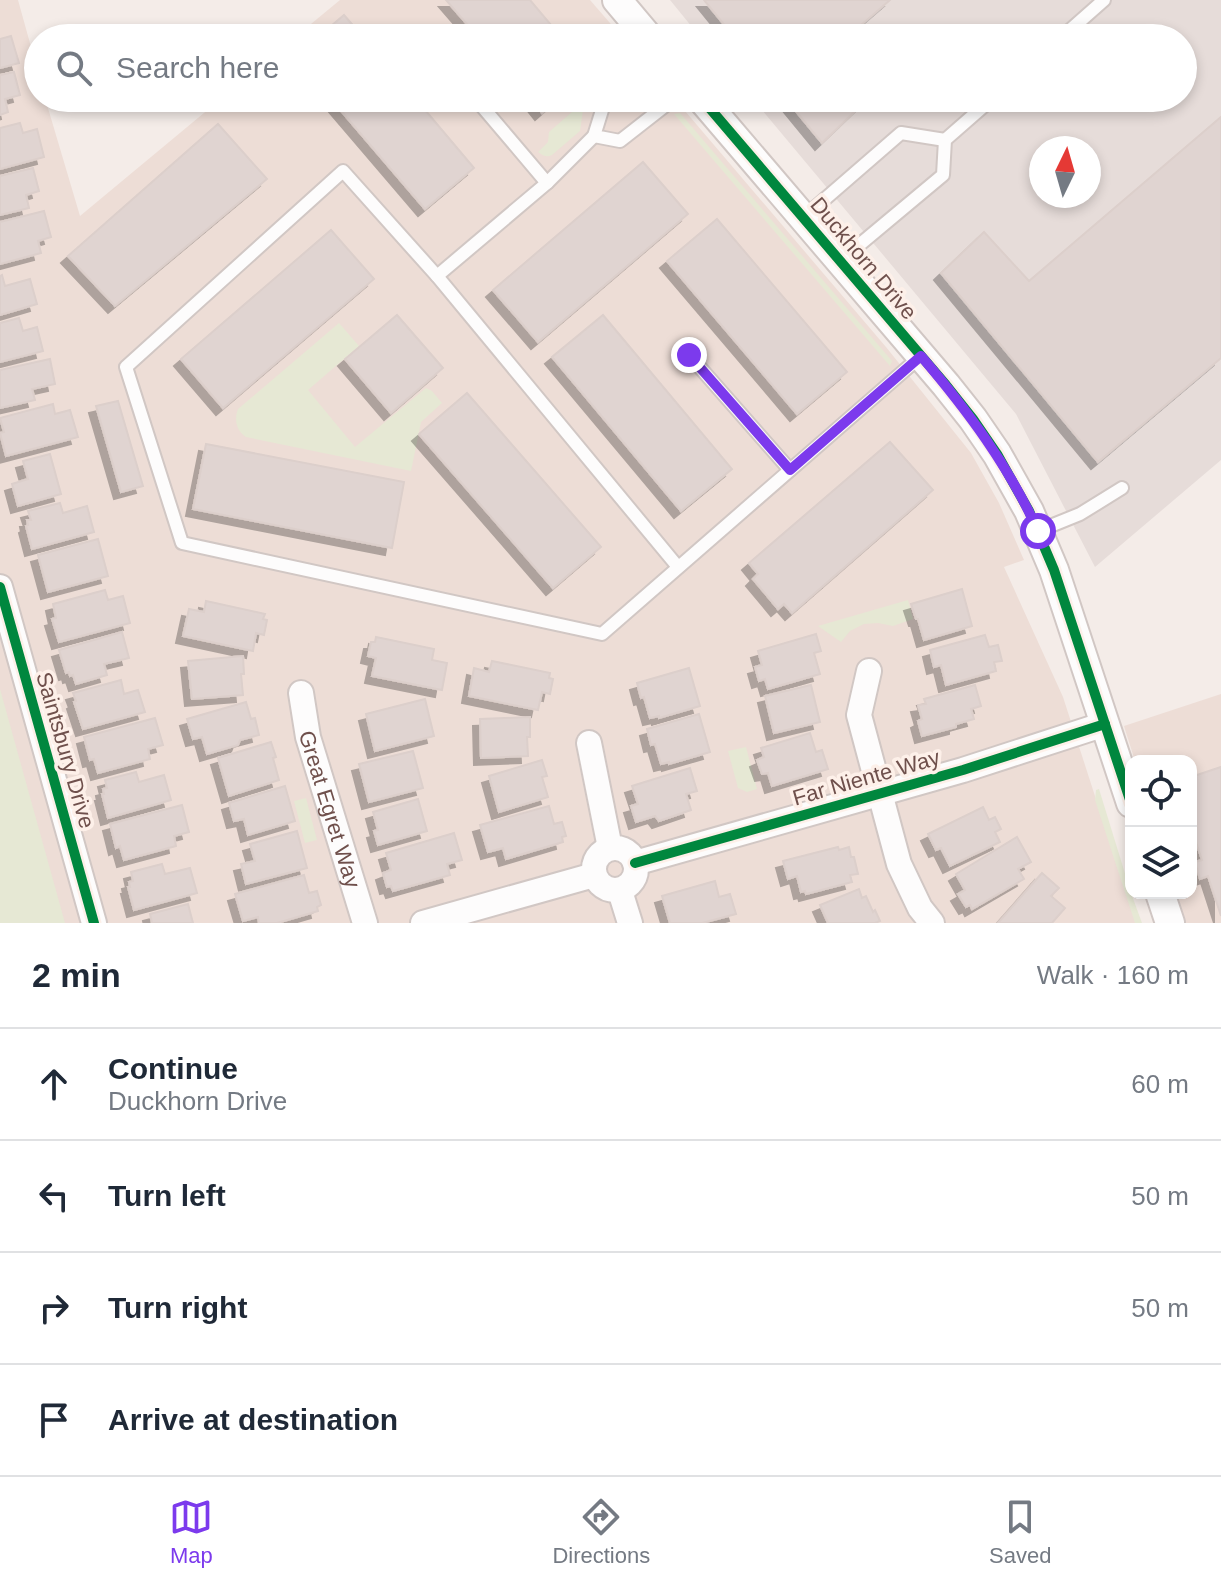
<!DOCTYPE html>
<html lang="en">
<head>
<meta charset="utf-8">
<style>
	:root { --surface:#fff; --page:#f6f6f7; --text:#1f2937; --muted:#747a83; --line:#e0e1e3; --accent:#7c3aed }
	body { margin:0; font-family:Arial,sans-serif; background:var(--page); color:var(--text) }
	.controls { position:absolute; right:24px; bottom:24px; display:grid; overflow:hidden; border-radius:16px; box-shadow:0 4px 12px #0003 }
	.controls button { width:72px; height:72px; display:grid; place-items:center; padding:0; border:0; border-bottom:2px solid var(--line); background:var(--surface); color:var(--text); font:40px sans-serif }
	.compass { position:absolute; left:1029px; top:136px; width:72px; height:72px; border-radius:50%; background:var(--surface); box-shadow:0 4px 12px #0003; rotate:5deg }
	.stop { position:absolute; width:24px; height:24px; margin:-18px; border:6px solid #7c3aed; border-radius:50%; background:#fff }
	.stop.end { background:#7c3aed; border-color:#fff; box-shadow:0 2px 8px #0008 }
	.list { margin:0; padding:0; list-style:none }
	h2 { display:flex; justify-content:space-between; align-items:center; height:104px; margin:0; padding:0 32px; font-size:34px }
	h2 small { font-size:26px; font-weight:400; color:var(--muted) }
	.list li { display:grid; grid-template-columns:52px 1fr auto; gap:24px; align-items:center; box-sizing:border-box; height:112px; padding:0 32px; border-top:2px solid var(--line) }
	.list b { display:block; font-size:30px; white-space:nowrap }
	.list p { margin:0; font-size:26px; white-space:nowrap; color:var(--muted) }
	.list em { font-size:26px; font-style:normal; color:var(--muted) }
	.icon { flex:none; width:44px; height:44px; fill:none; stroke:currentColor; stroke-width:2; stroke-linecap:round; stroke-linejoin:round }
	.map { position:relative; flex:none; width:1221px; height:923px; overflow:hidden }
	.search { position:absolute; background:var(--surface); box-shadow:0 4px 12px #0003; left:24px; right:24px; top:24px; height:88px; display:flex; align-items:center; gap:20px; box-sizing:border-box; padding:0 28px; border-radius:44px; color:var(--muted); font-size:30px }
	.sheet { height:552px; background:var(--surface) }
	nav { display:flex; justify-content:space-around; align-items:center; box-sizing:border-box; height:112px; border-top:2px solid var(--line); background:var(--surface); font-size:22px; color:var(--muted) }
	nav a { display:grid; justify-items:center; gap:4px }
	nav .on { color:var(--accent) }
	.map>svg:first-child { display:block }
	.residential { fill:#edddd6 }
	.industrial { fill:#e6dcd9; fill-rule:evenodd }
	.green { fill:#e6e8d4 }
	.building { fill:#e0d4d1; stroke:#dccfcb; stroke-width:2; filter:url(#shadow) }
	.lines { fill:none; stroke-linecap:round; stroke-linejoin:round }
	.service-casing { stroke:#d1c7c4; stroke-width:16 }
	.minor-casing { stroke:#d1c7c4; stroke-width:28 }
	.tertiary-casing { stroke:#d1c7c4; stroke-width:32 }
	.service { stroke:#fdfcfc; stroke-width:12 }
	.minor { stroke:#fdfcfc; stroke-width:24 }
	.tertiary { stroke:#fdfcfc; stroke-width:28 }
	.cycleway-casing { stroke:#fdf0e9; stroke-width:15 }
	.cycleway { stroke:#00873e; stroke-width:10 }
	.route { stroke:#7c3aed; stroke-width:10 }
	.labels { text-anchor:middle; stroke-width:7; stroke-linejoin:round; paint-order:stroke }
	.street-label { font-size:22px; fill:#6f504c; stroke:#fdf0e9 }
</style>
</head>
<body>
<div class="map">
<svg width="1221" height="923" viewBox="0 0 1221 923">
	<defs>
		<filter id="shadow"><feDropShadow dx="-7" dy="7" stdDeviation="0" flood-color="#0004"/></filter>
	</defs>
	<rect width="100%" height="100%" fill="#f4ece8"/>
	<g class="residential">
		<path d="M0 0H18L38 72V98H45L80 216 222 98H674L886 347 971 453 999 503 1024 560 1004 567 1063 697 1136 923H0Z"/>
		<path d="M340 0H590L623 38H294Z"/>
		<path d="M1221 694V923H1185L1176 893H1191V761H1135L1124 726Z"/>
	</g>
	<path class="industrial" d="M670 0H1221V460L1095 567 1016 414 752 98H1183V38H701ZM1041 148H1089V196H1041Z"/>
	<g class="green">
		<path d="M588 98 583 110 580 131 552 155C547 158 542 155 538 152L548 142 549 132Z"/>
		<path d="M680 113 892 361 890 366 674 114Z"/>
		<path d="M339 323 359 346 308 390 355 447 426 388 432 391 442 403 421 422 411 471 246 437C236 431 234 419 238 409Z"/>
		<path d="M908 600 913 619 893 626 878 623 864 624 850 631 841 642 818 626Z"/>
		<path d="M0 689 65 923H0Z"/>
		<path d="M746 747 757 789 747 792 738 788 728 751Z"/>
		<path d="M1099 789 1131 893 1142 923H1135L1095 800 1096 790Z"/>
		<path d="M306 798 317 840 305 843 294 801Z"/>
	</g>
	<g class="building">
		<path d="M446 0H530L562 38H479Z"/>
		<path d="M704 0H890L846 38H735Z"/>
		<path d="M344 15 364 38H317Z"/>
		<path d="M11 36 19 63 0 68V39Z"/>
		<path d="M14 72 20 95 5 99 8 112 0 115V75Z"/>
		<path d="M330 98H415L474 168 425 209Z"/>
		<path d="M530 98H559L542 113Z"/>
		<path d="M785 98H869L822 143Z"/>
		<path d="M1221 117V358L1098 462 941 273 984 232 1029 281Z"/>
		<path d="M20 123 23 133 37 129 44 157 0 169V128Z"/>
		<path d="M218 124 267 179 115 306 68 256Z"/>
		<path d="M643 162 688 214 538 342 493 290Z"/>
		<path d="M33 168 39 191 26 195 29 208 0 215V176Z"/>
		<path d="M44 211 51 237 38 241 41 253 0 264V222Z"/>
		<path d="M717 219 847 372 797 414 667 261Z"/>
		<path d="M331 230 374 279 223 408 181 359Z"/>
		<path d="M2 275 5 286 30 279 37 304 0 315V276Z"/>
		<path d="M397 315 443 368 391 413 345 359Z"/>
		<path d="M603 315 732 469 681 511 552 357Z"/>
		<path d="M19 318 23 331 37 327 43 351 0 362V323Z"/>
		<path d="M50 359 55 384 32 389 35 400 0 408V370Z"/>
		<path d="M467 393 601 547 553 588 419 434Z"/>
		<path d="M118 401 143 486 121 492 96 406Z"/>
		<path d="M53 404 55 414 70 410 78 437 6 456 0 433 4 432 0 418Z"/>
		<path d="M890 442 933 490 792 613 784 604 778 609 753 579 758 574 749 563Z"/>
		<path d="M206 444 404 482 392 548 193 509Z"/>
		<path d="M50 454 61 494 18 506 12 484 28 479 23 461Z"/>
		<path d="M60 503 63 513 87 506 94 532 32 549 26 526 28 525 27 520H31L28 511Z"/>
		<path d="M98 539 108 576 48 592 38 555Z"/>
		<path d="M962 589 972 626 924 640 918 619H916L911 604Z"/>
		<path d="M105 590 108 600 123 596 130 623 59 642 52 619 56 618 53 604Z"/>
		<path d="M206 601 265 614 263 619 267 620 264 635 256 633 253 651 183 636 189 609 204 612Z"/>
		<path d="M122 632 129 658 104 664 107 675 76 684 73 675 70 676 69 672 66 673 59 650Z"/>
		<path d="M816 634 821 651 814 653 820 674 768 689 765 679 759 681 755 667 762 665 758 651Z"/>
		<path d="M985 635 989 647 998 645 1002 661 994 662 996 671 946 685 941 665 934 667 930 650Z"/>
		<path d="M376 637 434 649 432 660 447 663 442 690 372 676 376 658 368 656 371 642H375Z"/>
		<path d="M243 656 244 674H241L243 695 192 699 188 661Z"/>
		<path d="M492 661 550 673 549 678 553 679 550 694 542 692 538 710 469 696 474 668 489 672Z"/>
		<path d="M689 668 700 706 659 718V716L650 718 644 697 641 698 637 683Z"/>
		<path d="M121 680 124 694 138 690 145 712 83 729 74 702 76 701 73 693Z"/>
		<path d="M811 685 820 722 774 733 765 696Z"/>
		<path d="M975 685 981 706 971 709 974 719 956 724V727L922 736 918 721 922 719 918 705 926 704 924 699Z"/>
		<path d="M425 699 434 736 375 751 366 714Z"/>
		<path d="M246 702 251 719 255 718 259 735 240 740 238 745 207 754 202 737 193 739 187 719Z"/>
		<path d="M699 714 710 752 669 764V762L661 764 655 744 651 745 647 729Z"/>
		<path d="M530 717V737H527L528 756 481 758 480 719Z"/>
		<path d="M155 718 163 745 148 749 150 759 98 773 94 759 90 760 84 737Z"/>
		<path d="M810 733 816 752 822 750 828 769 772 786 768 773 762 774 757 760 764 757 761 748Z"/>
		<path d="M271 742 276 757 273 758 279 780 229 796 218 758Z"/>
		<path d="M413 751 423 788 369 802 359 764Z"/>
		<path d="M542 760 547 776 542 777 548 797 499 812 489 776Z"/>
		<path d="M1221 767V916L1208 876 1200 879 1195 862 1202 860 1191 827V777Z"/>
		<path d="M690 768 697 791 686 794 691 810 659 821 655 816 636 822 631 806 638 804 632 786Z"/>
		<path d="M136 772 139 782 164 775 171 800 108 818 102 794H104L103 789 107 788 105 780Z"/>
		<path d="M285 786 295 821 248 835 244 819 234 821 229 803Z"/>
		<path d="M418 799 427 831 378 845 374 831 378 830 373 812Z"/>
		<path d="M182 805 189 832 174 836 176 846 124 860 120 846 116 848 110 824Z"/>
		<path d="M549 806 554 824 562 822 566 836 562 837 563 842 506 859 503 848 488 852 480 825Z"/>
		<path d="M983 807 989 820 995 817 1001 829 995 832 1000 842 950 866 941 848 936 850 928 834Z"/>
		<path d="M297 831 307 868 246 884 241 864 255 861 250 844Z"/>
		<path d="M454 833 462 860 447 864 450 875 393 891 391 886 387 887 383 873 391 870 386 853Z"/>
		<path d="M1017 837 1031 862 1018 869 1024 879 972 909 970 905 966 907 958 894 965 890 956 874Z"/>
		<path d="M838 847 839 850 849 847 851 857H854L858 874 850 875 852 882 806 894 805 891 801 892 797 876 788 879 783 861Z"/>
		<path d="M162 864 165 874 190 868 197 893 134 910 128 887H130L129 882 133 881 131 872Z"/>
		<path d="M1042 873 1059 888 1051 896 1065 908 1052 923H998Z"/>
		<path d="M304 875 309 893 317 891 321 905 317 907 318 911 277 923H259L258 917 243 921 235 894Z"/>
		<path d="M715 881 719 897 730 894 736 914 702 923H670L662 896Z"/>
		<path d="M859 889 862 898 866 896 873 912 875 910 880 921 875 923H828L820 905Z"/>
		<path d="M188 904 193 923H152L150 914Z"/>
	</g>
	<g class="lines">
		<defs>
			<g id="service">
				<path d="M1061 38 1104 0"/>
				<path d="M475 98 547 183"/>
				<path d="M611 98 603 107 594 136 620 141 675 98"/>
				<path d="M594 136 547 183 437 276 343 171 126 367 182 543 602 634 921 356"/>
				<path d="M803 218 901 133 945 140"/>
				<path d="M840 261 943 175 945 140 993 98"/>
				<path d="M437 276 678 567"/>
				<path d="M689 355 790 470"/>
				<path d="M1038 531 1080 514 1122 488"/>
			</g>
			<g id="minor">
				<path d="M0 587 94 923"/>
				<path d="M869 671 859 715 899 864 920 908 932 923"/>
				<path id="s1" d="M301 693 308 737 365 923"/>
				<path d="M589 743 610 848"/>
				<circle cx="615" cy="869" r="21"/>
				<path d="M635 863 963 770 1105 724"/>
				<path d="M620 891 630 923"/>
				<path d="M423 923 594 875"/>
			</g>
			<g id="tertiary">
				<path d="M617 0 649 38"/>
				<path d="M701 98 946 385 973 419 997 454 1029 511 1054 570 1131 803"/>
				<path d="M1160 893 1170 923"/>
			</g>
		</defs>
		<use href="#service" class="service-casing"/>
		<use href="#minor" class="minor-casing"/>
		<use href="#tertiary" class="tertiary-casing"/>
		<use href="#service" class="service"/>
		<use href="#minor" class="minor"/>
		<use href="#tertiary" class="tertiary"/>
		<defs>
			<g id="cycleway">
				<path d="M701 98 946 385 973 419 997 454 1029 511 1054 570 1131 803"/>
				<path d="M0 587 94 923"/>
				<path d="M635 863 963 770 1105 724"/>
			</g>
		</defs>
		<use href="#cycleway" class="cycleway-casing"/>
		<use href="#cycleway" class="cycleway"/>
	</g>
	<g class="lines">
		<path class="route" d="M689 355 790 470 921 356C967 410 1009 466 1038 531"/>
	</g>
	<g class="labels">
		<g class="street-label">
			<text transform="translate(864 258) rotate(50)" y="8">Duckhorn Drive</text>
			<text transform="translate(66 750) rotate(74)" y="8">Saintsbury Drive</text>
			<text transform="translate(866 777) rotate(-16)" y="8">Far Niente Way</text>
			<text dy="8" stroke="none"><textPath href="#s1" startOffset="120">Great Egret Way</textPath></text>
		</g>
	</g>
</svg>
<div class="controls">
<button><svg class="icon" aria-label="locate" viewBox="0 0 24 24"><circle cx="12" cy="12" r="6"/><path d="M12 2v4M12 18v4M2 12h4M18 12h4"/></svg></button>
<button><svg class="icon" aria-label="layers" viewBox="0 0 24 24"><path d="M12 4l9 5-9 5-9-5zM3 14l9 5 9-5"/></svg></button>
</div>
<svg class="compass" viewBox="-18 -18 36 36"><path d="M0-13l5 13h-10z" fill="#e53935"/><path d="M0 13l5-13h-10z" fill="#747a83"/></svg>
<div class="stop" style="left:1038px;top:531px"></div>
<div class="stop end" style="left:689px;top:355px"></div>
<div class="search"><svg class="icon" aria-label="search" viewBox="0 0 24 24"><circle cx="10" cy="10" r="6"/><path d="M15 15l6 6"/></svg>Search here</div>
</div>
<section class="sheet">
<h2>2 min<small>Walk · 160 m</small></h2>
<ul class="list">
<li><svg class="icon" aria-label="ahead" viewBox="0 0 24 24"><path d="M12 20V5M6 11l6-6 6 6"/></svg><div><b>Continue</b><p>Duckhorn Drive</p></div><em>60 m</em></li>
<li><svg class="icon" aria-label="left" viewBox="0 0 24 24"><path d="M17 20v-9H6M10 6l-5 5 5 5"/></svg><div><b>Turn left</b></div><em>50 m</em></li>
<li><svg class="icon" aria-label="right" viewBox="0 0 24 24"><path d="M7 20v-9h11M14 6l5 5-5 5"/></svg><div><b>Turn right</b></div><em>50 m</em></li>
<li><svg class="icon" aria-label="arrive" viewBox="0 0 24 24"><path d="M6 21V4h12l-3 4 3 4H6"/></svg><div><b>Arrive at destination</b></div></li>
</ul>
</section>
<nav>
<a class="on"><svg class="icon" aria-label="map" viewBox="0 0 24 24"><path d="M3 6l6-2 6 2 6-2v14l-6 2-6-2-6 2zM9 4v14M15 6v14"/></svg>Map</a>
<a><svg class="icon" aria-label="directions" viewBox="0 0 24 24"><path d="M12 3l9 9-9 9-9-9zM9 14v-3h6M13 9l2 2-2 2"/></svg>Directions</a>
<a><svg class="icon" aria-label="saved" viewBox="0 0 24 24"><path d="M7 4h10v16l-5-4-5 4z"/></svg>Saved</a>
</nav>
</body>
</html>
